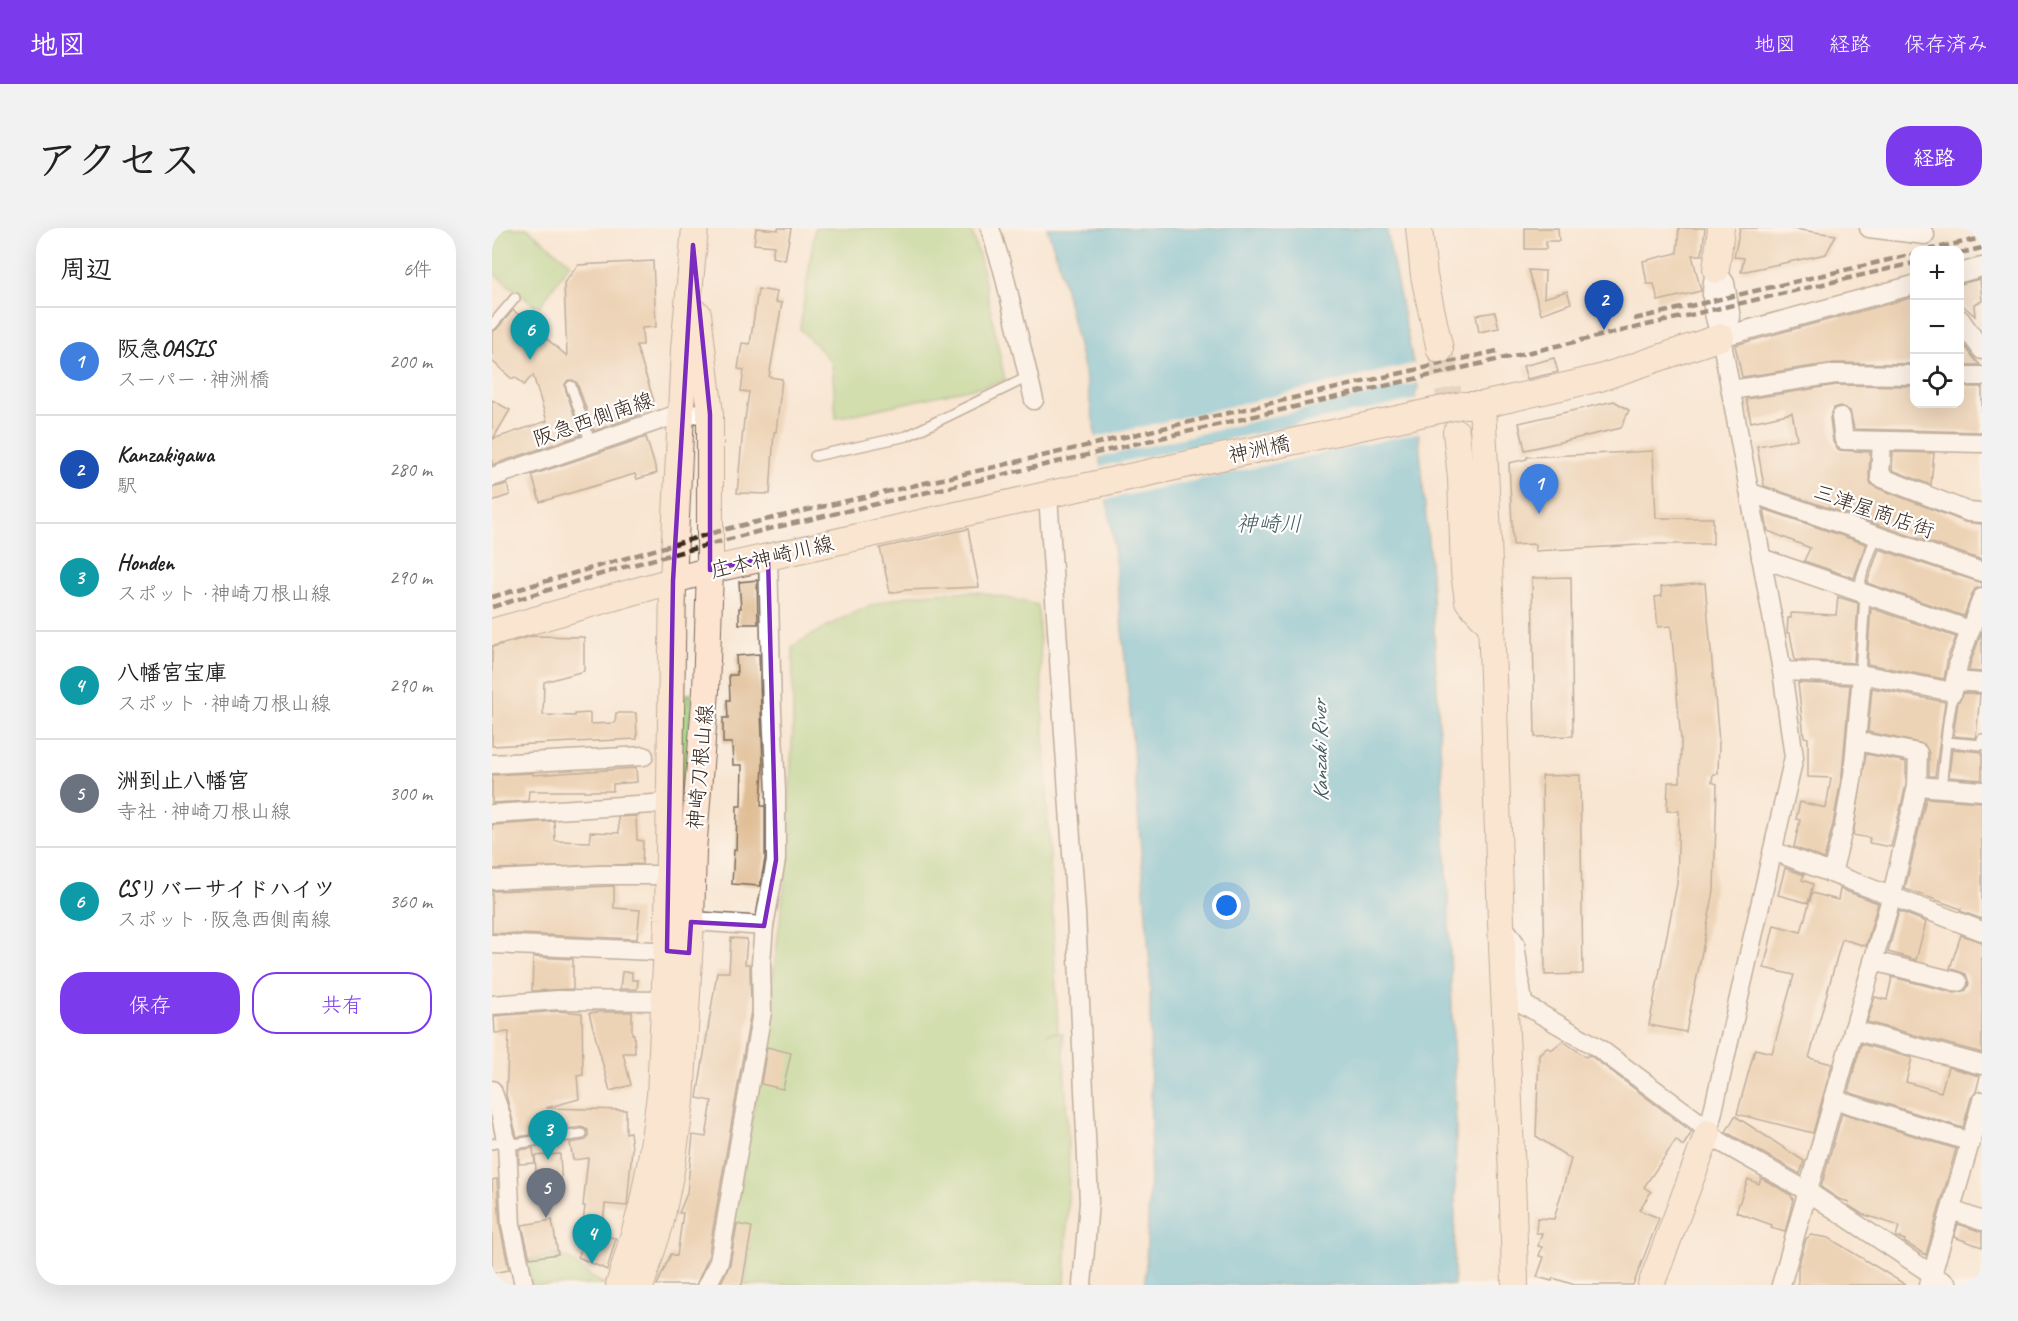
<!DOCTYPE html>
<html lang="ja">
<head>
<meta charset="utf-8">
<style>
	:root { --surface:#fff; --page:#f2f2f2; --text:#222; --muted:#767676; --line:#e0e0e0; --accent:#7c3aed }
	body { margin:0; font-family:Caveat,"Klee One",sans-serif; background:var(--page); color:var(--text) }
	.controls { position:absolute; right:18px; top:18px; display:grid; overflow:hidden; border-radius:12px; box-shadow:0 6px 24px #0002 }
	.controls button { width:54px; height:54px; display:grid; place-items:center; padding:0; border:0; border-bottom:2px solid var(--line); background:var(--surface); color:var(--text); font:30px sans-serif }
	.you { position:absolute; left:735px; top:678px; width:21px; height:21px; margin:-15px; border:4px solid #fff; border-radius:50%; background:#1a73e8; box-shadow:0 0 0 9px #1a73e833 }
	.badge { display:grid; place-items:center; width:39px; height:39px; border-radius:50%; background:var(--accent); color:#fff; font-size:20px; font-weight:700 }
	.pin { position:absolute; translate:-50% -50px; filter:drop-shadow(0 2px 3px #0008) }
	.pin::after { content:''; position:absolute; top:32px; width:21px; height:18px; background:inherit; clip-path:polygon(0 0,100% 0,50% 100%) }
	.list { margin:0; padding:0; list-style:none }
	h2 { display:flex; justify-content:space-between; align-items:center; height:78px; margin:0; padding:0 24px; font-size:26px }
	h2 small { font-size:20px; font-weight:400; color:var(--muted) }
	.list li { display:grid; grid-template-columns:39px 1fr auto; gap:18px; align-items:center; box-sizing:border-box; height:108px; padding:0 24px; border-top:2px solid var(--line) }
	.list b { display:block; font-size:22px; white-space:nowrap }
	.list p { margin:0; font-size:20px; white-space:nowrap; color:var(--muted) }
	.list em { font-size:20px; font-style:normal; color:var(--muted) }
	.actions { display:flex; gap:12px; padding:18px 24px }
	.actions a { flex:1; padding:14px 0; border:2px solid var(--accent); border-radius:24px; text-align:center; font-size:21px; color:var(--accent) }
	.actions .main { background:var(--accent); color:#fff }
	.icon { flex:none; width:33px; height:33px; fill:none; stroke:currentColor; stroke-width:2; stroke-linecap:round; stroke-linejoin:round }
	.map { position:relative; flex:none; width:1490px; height:1057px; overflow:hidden; border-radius:24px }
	header { display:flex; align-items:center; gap:36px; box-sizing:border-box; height:84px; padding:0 30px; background:var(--accent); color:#fff }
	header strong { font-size:28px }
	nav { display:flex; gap:33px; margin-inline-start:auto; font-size:21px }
	.intro { display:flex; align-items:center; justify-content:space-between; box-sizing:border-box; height:144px; padding:0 36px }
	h1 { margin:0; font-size:42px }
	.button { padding:15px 27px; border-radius:24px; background:var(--accent); color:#fff; font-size:21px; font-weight:700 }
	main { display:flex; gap:36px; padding:0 36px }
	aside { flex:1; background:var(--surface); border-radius:24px; box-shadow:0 6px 24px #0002 }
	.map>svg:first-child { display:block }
	.green { fill:#a4d482; stroke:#707f50; stroke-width:1.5 }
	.water { fill:#5abcd9; stroke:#4a737c; stroke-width:1.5 }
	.pier { fill:#f8e6d2 }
	.building { fill:#e0bd94 }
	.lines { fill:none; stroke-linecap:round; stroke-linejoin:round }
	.secondary-tunnel { stroke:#d2c0ae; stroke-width:26; stroke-dasharray:26 13; stroke-linecap:butt }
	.lane-casing { stroke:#7d6c5d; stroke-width:12 }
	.street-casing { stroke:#7d6c5d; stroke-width:21 }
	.secondary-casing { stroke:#7d6c5d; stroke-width:28 }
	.lane { stroke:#fff; stroke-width:9 }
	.street { stroke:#fff; stroke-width:18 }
	.secondary { stroke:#fde4d0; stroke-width:26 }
	.rail { stroke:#3b2a1e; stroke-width:4.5; stroke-dasharray:9 4.5; stroke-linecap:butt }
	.secondary-bridge-casing { stroke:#7d6c5d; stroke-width:28; stroke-linecap:butt }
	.secondary-bridge { stroke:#fde4d0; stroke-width:26 }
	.marked { fill:none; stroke:#7b2cbf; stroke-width:4.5; stroke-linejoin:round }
	.labels { text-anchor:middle; stroke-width:4.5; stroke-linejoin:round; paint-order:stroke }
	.street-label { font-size:21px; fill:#3b2a1e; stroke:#fff }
	.water-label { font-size:22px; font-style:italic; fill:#465d5f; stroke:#fff }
</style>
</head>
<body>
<header>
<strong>地図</strong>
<nav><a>地図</a><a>経路</a><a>保存済み</a></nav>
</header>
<div class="intro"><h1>アクセス</h1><a class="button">経路</a></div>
<main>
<aside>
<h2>周辺<small>6件</small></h2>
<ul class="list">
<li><span class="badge" style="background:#3f7fe0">1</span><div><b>阪急OASIS</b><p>スーパー · 神洲橋</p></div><em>200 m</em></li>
<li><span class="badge" style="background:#1a4fb4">2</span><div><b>Kanzakigawa</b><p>駅</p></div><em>280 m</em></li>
<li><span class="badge" style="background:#0f9aa8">3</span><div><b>Honden</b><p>スポット · 神崎刀根山線</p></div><em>290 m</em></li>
<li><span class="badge" style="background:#0f9aa8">4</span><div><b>八幡宮宝庫</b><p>スポット · 神崎刀根山線</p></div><em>290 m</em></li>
<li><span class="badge" style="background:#6b7280">5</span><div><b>洲到止八幡宮</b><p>寺社 · 神崎刀根山線</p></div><em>300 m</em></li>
<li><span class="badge" style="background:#0f9aa8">6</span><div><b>CSリバーサイドハイツ</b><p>スポット · 阪急西側南線</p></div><em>360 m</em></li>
</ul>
<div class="actions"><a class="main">保存</a><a>共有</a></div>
</aside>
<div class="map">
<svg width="1490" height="1057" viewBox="0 0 1490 1057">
	<rect width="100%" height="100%" fill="#fff"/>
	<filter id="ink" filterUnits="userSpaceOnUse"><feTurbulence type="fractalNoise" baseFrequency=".0167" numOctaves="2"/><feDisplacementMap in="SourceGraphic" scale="12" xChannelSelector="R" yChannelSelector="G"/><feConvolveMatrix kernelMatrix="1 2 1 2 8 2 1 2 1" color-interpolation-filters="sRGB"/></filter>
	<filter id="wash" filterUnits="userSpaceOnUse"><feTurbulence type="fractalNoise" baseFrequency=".008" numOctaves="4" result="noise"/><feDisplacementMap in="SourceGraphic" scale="24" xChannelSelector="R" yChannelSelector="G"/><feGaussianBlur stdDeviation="1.35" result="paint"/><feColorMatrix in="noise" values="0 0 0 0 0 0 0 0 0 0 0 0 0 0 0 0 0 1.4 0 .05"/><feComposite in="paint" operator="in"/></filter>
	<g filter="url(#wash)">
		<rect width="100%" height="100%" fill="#f8e6d2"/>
		<g class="green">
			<path d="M0 0H35L78 35 48 78 42 77 0 44Z"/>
			<path d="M323 0H478L488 31 513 153 344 190 340 134 308 101Z"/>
			<path d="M486 364 546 377 566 804 554 805H571L577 942 573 1057H253L258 1020 242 1013V994L272 820 293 653 301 500V418C332 400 363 381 398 372 426 364 457 364 486 364Z"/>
			<path d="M194 466H200L190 616 188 503Z"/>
			<path d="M66 1027 77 1031 101 1050 113 1057H40L33 1032Z"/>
		</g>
		<path class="water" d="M555 0H894L926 160 923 167 939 346 956 664 964 899 962 1057H653L659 925 658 738 637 471 620 302 595 157 567 35Z"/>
		<g class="pier">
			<path d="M925 135 928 154 604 230 601 210Z"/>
			<path d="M926 171 929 204 612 272 606 239Z"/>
		</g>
		<g id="blocks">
			<g class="building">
				<path d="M264 0 286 2V0H299L293 32 280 29 282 18 262 16Z"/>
				<path d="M1033 0H1066L1067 13H1054V21H1033Z"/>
				<path d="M1187 0H1213L1210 27H1200L1209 63 1166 73 1162 56H1155L1151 33 1185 25Z"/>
				<path d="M1248 0H1294L1344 7 1334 26 1249 44 1252 30 1242 29Z"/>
				<path d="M161 33 164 99 150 100 151 117H144L162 173 147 187 102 203 85 155 81 152H76L73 156V160L89 207 0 237V172L18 182 1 211 55 193 41 147 32 157 23 149 20 151 0 133V104L5 101 21 82 75 128 72 55 86 37Z"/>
				<path d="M1036 42 1053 43 1052 70 1075 63 1079 75 1049 86Z"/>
				<path d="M1488 51 1490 73 1482 76 1483 88 1468 75 1467 56Z"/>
				<path d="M266 61 285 64 283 74 290 75 277 149 290 151 284 204H282L278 266 245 265 252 191H253L257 164 249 163 252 142 246 141 250 115 258 116Z"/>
				<path d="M1422 69V136L1342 135 1250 149 1243 117Z"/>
				<path d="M1003 84 1007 100 987 104 984 87Z"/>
				<path d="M1467 110 1481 129 1488 137H1467Z"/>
				<path d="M1062 130 1066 144 1035 151 1031 138Z"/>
				<path d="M1345 157 1422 158V176H1467V159H1490V204L1362 201 1358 183 1348 178 1342 180 1338 190 1341 214 1346 222 1378 224 1377 249 1379 256 1383 259 1473 294 1490 296V332L1272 258 1265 218 1305 211 1300 185 1259 194 1254 171Z"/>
				<path d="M1122 173 1137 182 1129 200 1033 222 1027 195Z"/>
				<path d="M154 209 165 245 145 251 143 246 48 274 40 247Z"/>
				<path d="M1161 223 1164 290H1221V316H1165L1043 323V316L1021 317 1017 235 1035 231V229Z"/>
				<path d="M1401 224 1442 225 1439 257 1400 242Z"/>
				<path d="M15 256 18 267 0 273V260Z"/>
				<path d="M1272 281 1374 316 1362 350 1312 333 1318 320 1276 303Z"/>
				<path d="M476 301 487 359 414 362 398 365 388 320Z"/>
				<path d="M1387 321 1490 355V359L1483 361 1480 366 1472 388 1375 355Z"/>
				<path d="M1079 349 1081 508 1043 509 1040 350Z"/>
				<path d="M265 352 266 396H247V380H249L247 354Z"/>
				<path d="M1213 355 1227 514 1226 546H1221L1220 554 1225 556 1222 663 1194 804 1157 797 1185 656 1187 583H1175L1176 554H1188L1189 513 1179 398 1166 399 1163 369 1170 368 1169 359Z"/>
				<path d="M1346 369 1366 375 1362 435 1303 432 1298 405H1295L1296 390H1299V385L1344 387Z"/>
				<path d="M1379 380 1464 409 1456 429 1452 451 1375 436Z"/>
				<path d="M1490 403V444L1477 443 1478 436Z"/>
				<path d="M40 408 92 409V443L52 454 51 487 83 488V486L98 485V496L123 495 124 485H144L145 511 0 518V419Z"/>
				<path d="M267 426 271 537 269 578H273V631L268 658 240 656 242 622H244L245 578H249L250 537H241L240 515H231V490H236L235 472H238L237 447H245L244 428Z"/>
				<path d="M1306 455 1358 457 1350 546 1341 596 1332 631 1302 619 1308 592 1304 591 1308 574 1334 580 1339 550 1316 549V510L1312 509Z"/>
				<path d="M1380 460 1453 474 1443 548H1437V525L1432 516 1376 504Z"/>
				<path d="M1472 465 1488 466 1484 510 1461 508 1466 474Z"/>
				<path d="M1460 521 1490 524V552L1457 549Z"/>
				<path d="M1374 526 1414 534V557L1399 619 1377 615 1378 610 1361 607Z"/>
				<path d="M144 540 145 554 121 556V563H37L36 573 0 575V547L41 545V547Z"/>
				<path d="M1088 547 1091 746 1053 747 1050 548Z"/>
				<path d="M1434 570 1490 574V691L1468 683 1469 681 1413 661Z"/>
				<path d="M144 588 145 612 151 613 150 636 0 641V597L62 593 63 613 98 614V604L127 605 126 589Z"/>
				<path d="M1293 640 1312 647 1310 652 1321 656 1316 675 1286 667Z"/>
				<path d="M122 658V680L148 682 145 711 0 705V663Z"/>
				<path d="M1348 661 1386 675 1374 718 1350 711 1317 830 1340 836 1321 905 1245 886 1263 821 1280 825 1302 747 1272 740 1282 697 1309 704 1320 665 1346 672Z"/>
				<path d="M1407 683 1434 694 1424 732 1396 724Z"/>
				<path d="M1469 707 1490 714V825L1375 794 1383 769 1395 772 1400 749 1463 765 1474 762 1477 756 1474 746 1458 740Z"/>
				<path d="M239 710 255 711 253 736H258L259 783 216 1030 204 1057H165L179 1026 185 1028 191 985H187L195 965 201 907 214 909 220 873 205 870 225 744H237Z"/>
				<path d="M41 729 81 731V761L40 763Z"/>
				<path d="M130 744H140V752H146L145 761H128Z"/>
				<path d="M66 783 90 785 91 847 85 848 87 871 54 880 134 882V905L138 904 140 920 135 978 113 976 110 1008 124 1010 115 1042 86 1029 96 1004H90L93 978H91L96 930 81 932 78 915 94 912 96 908V902L90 899 76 901 75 897 71 896 38 899 39 907 25 909 14 867 17 804 3 805 2 788Z"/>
				<path d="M107 784H140V806H142L143 825H131L139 857 118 863 97 785Z"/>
				<path d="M1071 813 1094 829 1096 827 1099 828 1200 904 1191 918 1184 912 1152 959 1159 964 1147 982 1167 990 1141 1057H1083L1061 1050 1060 1053 1045 1049 1052 1029 1047 1028 1050 1019 1046 1018 1050 1005H1044L1045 990 1062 991 1079 931 1044 908 1047 826 1055 819 1059 822Z"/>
				<path d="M1369 816 1420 830 1414 854 1449 864 1456 839 1488 848 1484 864 1479 870 1471 900 1356 864Z"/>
				<path d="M275 819 299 825 291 861 269 856Z"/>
				<path d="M1350 885 1464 921 1434 1027 1412 1014 1413 1012 1404 1009 1407 998 1370 986 1356 977 1357 974 1347 971 1329 959Z"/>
				<path d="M1243 888 1312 933 1308 946 1234 904Z"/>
				<path d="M41 920 43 935 27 936V922Z"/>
				<path d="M68 926 70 962 50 963V959H45L43 928Z"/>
				<path d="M1269 950 1299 967 1301 972 1293 1004 1279 1000 1280 997 1244 984 1256 951 1267 956Z"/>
				<path d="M5 951 8 999 17 1042 0 1045V952Z"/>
				<path d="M60 992 66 1026 38 1030 30 997Z"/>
				<path d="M245 996 260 999 250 1057H228L238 1036Z"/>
				<path d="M1466 996 1490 1004V1019L1462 1009Z"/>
				<path d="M1319 1007 1337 1010 1414 1057H1306V1039L1314 1011Z"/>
			</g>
		</g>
	</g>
	<g filter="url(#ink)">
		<use href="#blocks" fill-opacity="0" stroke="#7d6c5d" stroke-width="1.5"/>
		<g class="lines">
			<path class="secondary-tunnel" d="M948 122 964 201"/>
			<defs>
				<g id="lane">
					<path d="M0 97 23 70"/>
					<path d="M79 158 99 216"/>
					<path d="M323 228 415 208 536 149"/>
					<path d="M1366 364 1370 347 1384 308"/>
					<path d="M1368 446 1373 367"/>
					<path d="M1454 514 1490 517V511"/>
					<path d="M1449 560 1456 495 1461 464"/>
					<path d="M0 916 8 914 15 917 90 906"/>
				</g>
				<g id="street">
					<path d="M498 0 511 42 542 172"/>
					<path d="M1377 0 1433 7"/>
					<path d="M1224 42 1233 55 1239 90 1229 109"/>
					<path d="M1468 45 1490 39"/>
					<path d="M1468 91 1490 122"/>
					<path d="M1229 109 1422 57"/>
					<path d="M1468 148H1490"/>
					<path d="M1239 162 1344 146 1422 147"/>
					<path d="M1349 189 1352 212 1490 215"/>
					<path d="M1390 213 1388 249 1477 284 1490 285"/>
					<path d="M0 249 189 185 218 186"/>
					<path d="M1259 265 1490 344"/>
					<path d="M556 267 584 685 597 974 590 1057"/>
					<path d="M1269 330 1478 402"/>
					<path d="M1290 443 1368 446 1461 464 1467 433 1490 370"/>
					<path d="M1463 453 1490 455"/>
					<path d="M1364 513 1426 525 1425 558"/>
					<path d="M0 536 152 528"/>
					<path d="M0 586 177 575"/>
					<path d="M1281 623 1490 703"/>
					<path d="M1340 645 1352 598 1361 547 1370 447"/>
					<path d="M0 652 107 647H187"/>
					<path d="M187 692 272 698 284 632V563L280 484 276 329"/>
					<path d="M1010 696 1023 715 1031 776 1105 819 1205 893 1227 913 1315 963 1456 1057"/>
					<path d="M0 716 186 724"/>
					<path d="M1381 733 1466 754"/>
					<path d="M0 777 66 772 173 773"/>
					<path d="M1361 802 1490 837"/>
					<path d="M0 862 9 888 15 917 19 997 32 1057"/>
					<path d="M1341 871 1479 914"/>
					<path d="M1216 905 1302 529 1290 443 1229 109C1221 87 1216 65 1224 42"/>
					<path d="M1460 982 1490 993"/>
					<path d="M215 1057 227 1034 270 784 269 735 272 698"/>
					<path d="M1289 1057 1400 667 1425 558 1490 563"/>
					<path d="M1437 1057 1490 873"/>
				</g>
				<g id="secondary">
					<path d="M927 0 932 48 948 122"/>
					<path d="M1224 42 1229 0"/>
					<path d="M973 177H990L1108 150 1229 109"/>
					<path d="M990 177C999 349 1003 522 1009 694 1014 815 1021 936 1023 1057"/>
					<path d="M964 204 969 250 972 344 976 373 1000 399"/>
					<path d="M0 404 218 342 563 265"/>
					<path d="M127 1057 150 979 159 932 168 867 176 691 181 353 192 121 203 0"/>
					<path d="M149 1057 168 997 180 937 189 874 199 694 201 623 214 463 218 342V186L206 86"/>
					<path d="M1159 1057 1216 905"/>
				</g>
			</defs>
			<use href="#lane" class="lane-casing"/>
			<use href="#street" class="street-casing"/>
			<use href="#secondary" class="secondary-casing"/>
			<use href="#lane" class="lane"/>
			<use href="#street" class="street"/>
			<use href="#secondary" class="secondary"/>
			<g class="rail">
				<path d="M1435 22 1490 10"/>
				<path d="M1468 25 1490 20"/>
				<path d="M1142 91 1422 26"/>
				<path d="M0 369 238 300 1005 123"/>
				<path d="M0 379 129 340 268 303 1422 35"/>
			</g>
			<defs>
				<path id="secondary-bridge" d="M563 265 970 177"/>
			</defs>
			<use href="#secondary-bridge" class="secondary-bridge-casing"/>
			<use href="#secondary-bridge" class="secondary-bridge"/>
		</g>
	</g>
	<path d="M0 0H1490V1057H0ZM201 17 218 186V342L276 329 284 632 272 698 199 694 197 725 175 723 181 353Z" fill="#f8e6d2" fill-opacity=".55" fill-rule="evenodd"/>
	<path class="marked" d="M201 17 218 186V342L276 329 284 632 272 698 199 694 197 725 175 723 181 353Z"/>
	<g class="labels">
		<g class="street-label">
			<text transform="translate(101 191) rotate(-19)" y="7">阪急西側南線</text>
			<text transform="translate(767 221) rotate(-12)" y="7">神洲橋</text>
			<text transform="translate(1382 283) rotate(19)" y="7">三津屋商店街</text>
			<text transform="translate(280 329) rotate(-13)" y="7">庄本神崎川線</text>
			<text transform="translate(208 539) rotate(-85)" y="7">神崎刀根山線</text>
		</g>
		<g class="water-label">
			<text x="777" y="303">神崎川</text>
			<text transform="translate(827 523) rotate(-91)" y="8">Kanzaki River</text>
		</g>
	</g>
</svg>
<div class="controls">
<button>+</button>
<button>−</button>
<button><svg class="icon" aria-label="locate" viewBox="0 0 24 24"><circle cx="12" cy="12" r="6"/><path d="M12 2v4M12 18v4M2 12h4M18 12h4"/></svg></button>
</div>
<div class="you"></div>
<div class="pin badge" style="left:1047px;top:286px;background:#3f7fe0">1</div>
<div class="pin badge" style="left:1112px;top:102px;background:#1a4fb4">2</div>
<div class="pin badge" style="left:56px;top:932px;background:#0f9aa8">3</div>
<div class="pin badge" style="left:100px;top:1036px;background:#0f9aa8">4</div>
<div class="pin badge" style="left:54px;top:990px;background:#6b7280">5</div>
<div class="pin badge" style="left:38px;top:132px;background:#0f9aa8">6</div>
</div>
</main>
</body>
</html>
